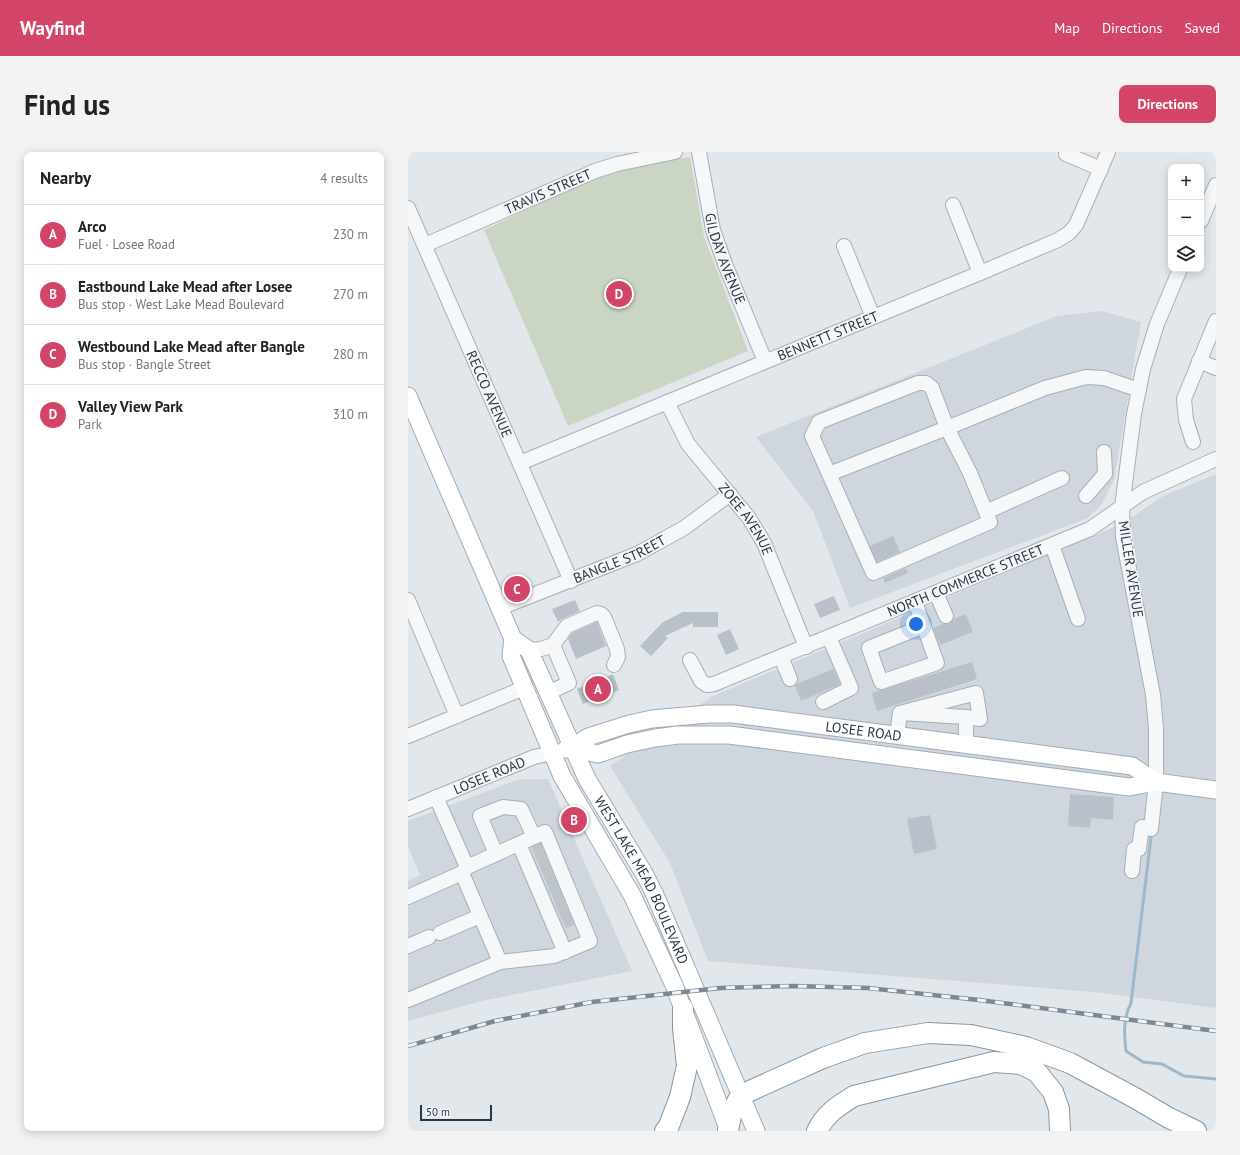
<!DOCTYPE html>
<html lang="en">
<head>
<meta charset="utf-8">
<style>
	:root { --surface:#fff; --page:#f2f2f2; --text:#222; --muted:#767676; --line:#e0e0e0; --accent:#d34568 }
	body { margin:0; font-family:"PT Sans",sans-serif; background:var(--page); color:var(--text) }
	.controls { position:absolute; right:12px; top:12px; display:grid; overflow:hidden; border-radius:8px; box-shadow:0 2px 10px #0003 }
	.controls button { width:36px; height:36px; display:grid; place-items:center; padding:0; border:0; border-bottom:1px solid var(--line); background:var(--surface); color:var(--text); font:20px sans-serif }
	.scale { position:absolute; left:12px; bottom:10px; width:72px; box-sizing:border-box; padding-left:4px; border:2px solid #2a3644; border-top:0; font-size:11px; line-height:14px; white-space:nowrap; color:#2a3644; -webkit-text-stroke:3px #f2f5f8; paint-order:stroke }
	.you { position:absolute; left:508px; top:472px; width:14px; height:14px; margin:-10px; border:3px solid #fff; border-radius:50%; background:#1a73e8; box-shadow:0 0 0 6px #1a73e833 }
	.badge { display:grid; place-items:center; width:26px; height:26px; border-radius:50%; background:var(--accent); color:#fff; font-size:13px; font-weight:700 }
	.pin { position:absolute; translate:-50% -50%; border:2px solid #fff; box-shadow:0 1px 4px #0006 }
	.list { margin:0; padding:0; list-style:none }
	h2 { display:flex; justify-content:space-between; align-items:center; height:52px; margin:0; padding:0 16px; font-size:17px }
	h2 small { font-size:13px; font-weight:400; color:var(--muted) }
	.list li { display:grid; grid-template-columns:26px 1fr auto; gap:12px; align-items:center; box-sizing:border-box; height:60px; padding:0 16px; border-top:1px solid var(--line) }
	.list b { display:block; font-size:15px; white-space:nowrap }
	.list p { margin:0; font-size:13px; white-space:nowrap; color:var(--muted) }
	.list em { font-size:13px; font-style:normal; color:var(--muted) }
	.icon { flex:none; width:22px; height:22px; fill:none; stroke:currentColor; stroke-width:2; stroke-linecap:round; stroke-linejoin:round }
	.map { position:relative; flex:none; width:808px; height:979px; overflow:hidden; border-radius:8px }
	header { display:flex; align-items:center; gap:24px; box-sizing:border-box; height:56px; padding:0 20px; background:var(--accent); color:#fff }
	header strong { font-size:19px }
	nav { display:flex; gap:22px; margin-inline-start:auto; font-size:14px }
	.intro { display:flex; align-items:center; justify-content:space-between; box-sizing:border-box; height:96px; padding:0 24px }
	h1 { margin:0; font-size:28px }
	.button { padding:10px 18px; border-radius:8px; background:var(--accent); color:#fff; font-size:14px; font-weight:700 }
	main { display:flex; gap:24px; padding:0 24px }
	aside { flex:1; background:var(--surface); border-radius:8px; box-shadow:0 2px 10px #0003 }
	.map>svg:first-child { display:block }
	.built { fill:#d0d6dd }
	.green { fill:#cad5c3 }
	.lines { fill:none; stroke-linecap:round; stroke-linejoin:round }
	.stream { stroke:#9db8cc; stroke-width:3 }
	.building { fill:#b9c0c9 }
	.minor-tunnel { stroke:#bdc4ca; stroke-width:14; stroke-dasharray:14 7; stroke-linecap:butt }
	.minor-casing { stroke:#a7aeb6; stroke-width:16 }
	.major-casing { stroke:#a1acb7; stroke-width:19 }
	.highway-casing { stroke:#8996a2; stroke-width:22 }
	.minor { stroke:#f5f7f9; stroke-width:14 }
	.major { stroke:#fff; stroke-width:17 }
	.highway { stroke:#fff; stroke-width:20 }
	.rail-casing { stroke:#7b8895; stroke-width:4.5 }
	.rail { stroke:#f2f5f8; stroke-width:3; stroke-dasharray:9; stroke-linecap:butt }
	.labels { text-anchor:middle; stroke-width:3.5; stroke-linejoin:round; paint-order:stroke }
	.street-label { font-size:14px; fill:#2a3644; stroke:#f2f5f8 }
</style>
</head>
<body>
<header>
<strong>Wayfind</strong>
<nav><a>Map</a><a>Directions</a><a>Saved</a></nav>
</header>
<div class="intro"><h1>Find us</h1><a class="button">Directions</a></div>
<main>
<aside>
<h2>Nearby<small>4 results</small></h2>
<ul class="list">
<li><span class="badge">A</span><div><b>Arco</b><p>Fuel · Losee Road</p></div><em>230 m</em></li>
<li><span class="badge">B</span><div><b>Eastbound Lake Mead after Losee</b><p>Bus stop · West Lake Mead Boulevard</p></div><em>270 m</em></li>
<li><span class="badge">C</span><div><b>Westbound Lake Mead after Bangle</b><p>Bus stop · Bangle Street</p></div><em>280 m</em></li>
<li><span class="badge">D</span><div><b>Valley View Park</b><p>Park</p></div><em>310 m</em></li>
</ul>
</aside>
<div class="map">
<svg width="808" height="979" viewBox="0 0 808 979">
	<rect width="100%" height="100%" fill="#e2e7eb"/>
	<g class="built">
		<path d="M694 159 733 170 706 328 693 353 680 366 442 456 405 359 348 285 649 164Z"/>
		<path d="M808 322V856L686 840 300 809 262 711 202 614 305 544 702 377 729 362 753 345Z"/>
		<path d="M112 627H140L224 819 74 849 0 869V729L12 723 0 694V669Z"/>
	</g>
	<path class="green" d="M282 5 296 85 340 199 160 274 76 78 201 18Z"/>
	<g class="lines">
		<path class="stream" d="M743 685 723 851C715 866 716 883 718 899L735 910 754 912 776 924 808 927"/>
	</g>
	<g class="building">
		<path d="M485 384 492 400 469 410 462 394Z"/>
		<path d="M498 416 500 421 477 431 475 426Z"/>
		<path d="M426 444 432 458 412 466 406 452Z"/>
		<path d="M167 448 172 459 156 466 150 470 144 457Z"/>
		<path d="M275 460H310V475H285V471L257 484 260 486 243 504 232 494 255 470Z"/>
		<path d="M558 462 565 480 532 493 525 476 535 472H541L546 467Z"/>
		<path d="M189 470 198 494 168 507 160 487 164 481Z"/>
		<path d="M322 477 331 497 318 503 309 483Z"/>
		<path d="M564 510 569 527 469 559 464 541Z"/>
		<path d="M425 517 432 532 393 549 387 534 389 532Z"/>
		<path d="M205 522 211 538 175 552 169 537Z"/>
		<path d="M662 642 706 645 705 668 683 666 682 676 660 674Z"/>
		<path d="M522 663 529 697 506 702 499 667Z"/>
	</g>
	<g class="lines">
		<g class="minor-tunnel">
			<path d="M126 701 136 697"/>
			<path d="M131 713 140 709"/>
			<path d="M136 725 145 721"/>
			<path d="M140 735 150 732"/>
			<path d="M146 748 155 744"/>
			<path d="M150 759 159 755"/>
			<path d="M155 770 164 766"/>
		</g>
		<defs>
			<g id="minor">
				<path id="s1" d="M291 0 305 78 317 112 357 209"/>
				<path d="M658 2 693 17"/>
				<path d="M545 53 572 121"/>
				<path id="s2" d="M0 56 163 429"/>
				<path d="M793 69 808 33"/>
				<path id="s3" d="M17 93 187 19 209 12 267 0"/>
				<path d="M436 94 465 165"/>
				<path d="M791 209 808 216"/>
				<path id="s4" d="M259 250 280 292 341 366 356 391 398 495"/>
				<path d="M785 290 778 268 776 247 808 169"/>
				<path id="s5" d="M112 311 572 121 650 88 661 81 668 73 700 0"/>
				<path d="M421 322 404 284 411 270 510 231H518L524 236 539 276 562 321 582 370 465 421 421 322 539 276 637 236 678 225 696 226 731 238"/>
				<path d="M678 344 697 322 696 300"/>
				<path d="M578 360 654 326"/>
				<path d="M644 393 670 467"/>
				<path d="M528 441 538 464"/>
				<path d="M0 448 49 564"/>
				<path d="M507 450 529 511 473 530 461 496 516 474"/>
				<path id="s6" d="M92 456 229 402 276 376 322 342"/>
				<path d="M145 493 159 474 189 461 193 462 196 465 209 497 210 505 206 513"/>
				<path d="M121 498 133 497 145 493 161 531 140 541"/>
				<path d="M373 505 382 527"/>
				<path id="s7" d="M282 508 293 529 299 533 306 532 682 377 735 340 808 307"/>
				<path d="M415 550 443 536 421 485"/>
				<path d="M489 583 492 561"/>
				<path d="M0 584 116 536"/>
				<path d="M558 592V565L572 567 568 541 492 561 558 565"/>
				<path d="M28 645 59 715 137 680 182 789 146 804 92 810 54 721"/>
				<path id="s8" d="M0 657 126 605 145 601"/>
				<path d="M111 692 157 800"/>
				<path d="M88 702 72 664 95 655 113 657 126 685"/>
				<path d="M724 719 726 697H731L734 675 743 677 748 630V576L745 543 715 385 714 355 726 262 735 217 749 172 772 117"/>
				<path d="M0 745 54 721 59 715"/>
				<path d="M32 781 72 764"/>
				<path d="M0 794 21 785"/>
				<path d="M0 848 92 810"/>
			</g>
			<g id="major">
				<path d="M0 244 105 487 103 504 154 624 224 743 266 833 321 979"/>
				<path id="s9" d="M105 487 121 498 179 627 237 723 247 743 348 979"/>
				<path d="M164 596 190 602 219 592 247 586 270 583H321L721 635 748 630 808 638"/>
				<path id="s10" d="M158 597 164 596 180 585 221 572 244 567 300 562H325L724 614 748 630"/>
			</g>
			<g id="highway">
				<path d="M320 978 324 959 333 943 415 906 457 891 520 881 563 883 618 895 662 911 727 946 761 966 788 979"/>
				<path d="M257 979 260 976 272 945 279 914 275 876V856"/>
				<path d="M409 979C417 962 430 954 446 944L586 910 613 912 629 920 645 940 651 957 652 979"/>
			</g>
		</defs>
		<use href="#minor" class="minor-casing"/>
		<use href="#major" class="major-casing"/>
		<use href="#highway" class="highway-casing"/>
		<use href="#minor" class="minor"/>
		<use href="#major" class="major"/>
		<use href="#highway" class="highway"/>
		<defs>
			<path id="rail" d="M0 894 87 869 184 850 312 836 385 834 460 836 571 848 808 879"/>
		</defs>
		<use href="#rail" class="rail-casing"/>
		<use href="#rail" class="rail"/>
	</g>
	<g class="labels">
		<g class="street-label">
			<text dy="5" stroke="none"><textPath href="#s3" startOffset="134">TRAVIS STREET</textPath></text>
			<text dy="5" stroke="none"><textPath href="#s1" startOffset="110">GILDAY AVENUE</textPath></text>
			<text dy="5" stroke="none"><textPath href="#s5" startOffset="333">BENNETT STREET</textPath></text>
			<text dy="5" stroke="none"><textPath href="#s2" startOffset="203">RECCO AVENUE</textPath></text>
			<text dy="5" stroke="none"><textPath href="#s4" startOffset="142">ZOEE AVENUE</textPath></text>
			<text dy="5" stroke="none"><textPath href="#s6" startOffset="129">BANGLE STREET</textPath></text>
			<text transform="translate(723 417) rotate(81)" y="5">MILLER AVENUE</text>
			<text dy="5" stroke="none"><textPath href="#s7" startOffset="310">NORTH COMMERCE STREET</textPath></text>
			<text dy="5" stroke="none"><textPath href="#s10" startOffset="305">LOSEE ROAD</textPath></text>
			<text dy="5" stroke="none"><textPath href="#s8" startOffset="88">LOSEE ROAD</textPath></text>
			<text dy="5" stroke="none"><textPath href="#s9" startOffset="276">WEST LAKE MEAD BOULEVARD</textPath></text>
		</g>
	</g>
</svg>
<div class="controls">
<button>+</button>
<button>−</button>
<button><svg class="icon" aria-label="layers" viewBox="0 0 24 24"><path d="M12 4l9 5-9 5-9-5zM3 14l9 5 9-5"/></svg></button>
</div>
<div class="scale">50 m</div>
<div class="you"></div>
<div class="pin badge" style="left:190px;top:537px">A</div>
<div class="pin badge" style="left:166px;top:668px">B</div>
<div class="pin badge" style="left:109px;top:437px">C</div>
<div class="pin badge" style="left:211px;top:142px">D</div>
</div>
</main>
</body>
</html>
